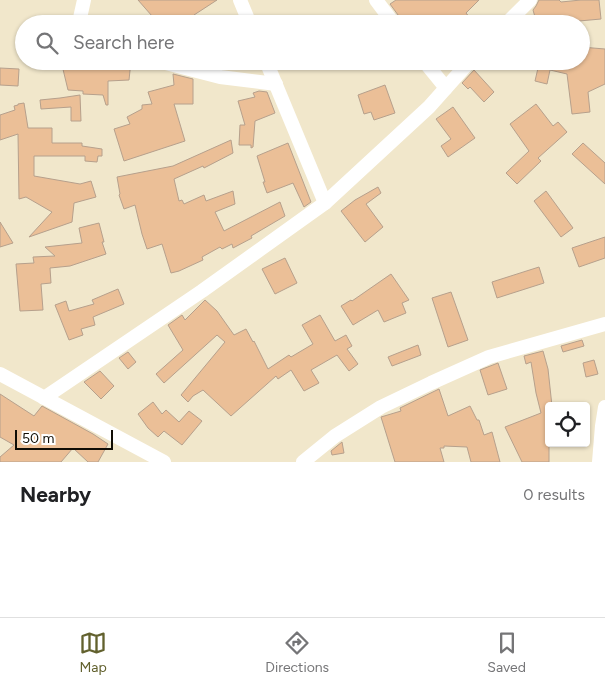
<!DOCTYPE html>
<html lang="en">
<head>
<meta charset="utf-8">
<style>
	:root { --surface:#fff; --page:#f6f6f6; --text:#202124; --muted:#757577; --line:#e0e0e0; --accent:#62612e }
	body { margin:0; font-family:Figtree,sans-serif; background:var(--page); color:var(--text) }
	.controls { position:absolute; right:15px; bottom:15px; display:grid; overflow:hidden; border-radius:5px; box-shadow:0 1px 4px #0004 }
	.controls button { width:45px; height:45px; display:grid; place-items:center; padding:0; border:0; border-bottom:1px solid var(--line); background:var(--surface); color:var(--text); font:25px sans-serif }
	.scale { position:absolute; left:15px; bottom:12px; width:98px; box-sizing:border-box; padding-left:5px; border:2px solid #100d05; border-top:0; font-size:14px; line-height:18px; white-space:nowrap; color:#100d05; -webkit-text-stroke:4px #fff; paint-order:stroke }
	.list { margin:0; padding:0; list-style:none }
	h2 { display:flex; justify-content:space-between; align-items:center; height:65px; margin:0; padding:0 20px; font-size:21px }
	h2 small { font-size:16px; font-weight:400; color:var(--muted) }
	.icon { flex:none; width:28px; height:28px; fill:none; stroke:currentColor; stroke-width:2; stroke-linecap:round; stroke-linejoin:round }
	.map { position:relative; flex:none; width:605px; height:462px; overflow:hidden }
	.search { position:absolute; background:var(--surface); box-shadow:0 1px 4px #0004; left:15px; right:15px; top:15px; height:55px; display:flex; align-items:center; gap:12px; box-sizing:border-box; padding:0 18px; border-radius:28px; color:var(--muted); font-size:19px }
	.sheet { height:155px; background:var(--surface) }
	nav { display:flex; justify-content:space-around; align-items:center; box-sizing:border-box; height:70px; border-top:1px solid var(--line); background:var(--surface); font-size:14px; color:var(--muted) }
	nav a { display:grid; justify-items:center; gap:2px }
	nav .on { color:var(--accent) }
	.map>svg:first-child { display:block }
	.building { fill:#ebbf97; stroke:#b6a08c }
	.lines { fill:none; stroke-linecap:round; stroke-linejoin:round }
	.street { stroke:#fff; stroke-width:14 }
</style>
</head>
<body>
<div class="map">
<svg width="605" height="462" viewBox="0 0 605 462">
	<rect width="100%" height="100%" fill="#f1e7cb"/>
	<g class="building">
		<path d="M138 0H217L194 15 203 24H159Z"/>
		<path d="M396 0H479L466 13 470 18 463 24H403L401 19 390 4Z"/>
		<path d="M539 0H559L561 2 581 0H599L601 19 568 22 566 24H537L533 10 536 6Z"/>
		<path d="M581 47 605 49V84L588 92 590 112 572 114 567 74 550 70 547 84 535 81 538 68 528 66 529 61H581Z"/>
		<path d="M61 61H131L129 80 108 81V105H106L103 95 83 94V91L68 90Z"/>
		<path d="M0 68 19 69 18 86 0 85Z"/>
		<path d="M474 70 494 92 484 102 470 87 468 89 462 83Z"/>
		<path d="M173 74 193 79V104H174L185 141 124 161 114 129 130 124 127 117 142 109V105L152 104 148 92 174 85Z"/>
		<path d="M385 85 395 113 374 120 371 112 364 114 358 95Z"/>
		<path d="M259 91 267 92 275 113 255 121 253 147 251 148V145H239L240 125H245L238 101 255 97 253 93Z"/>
		<path d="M80 95 81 121H71V107L41 109 40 100 60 98Z"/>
		<path d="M24 103 28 128H52V143H82V146L102 149V156H98L97 162 85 161V156H34V176L80 184 91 181 96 197 74 203 72 222 29 237 52 212 26 197 19 199 18 134 0 140V115L15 110 14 106 18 105V104Z"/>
		<path d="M536 104 553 126 558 122 567 132 538 158 541 161 517 184 506 173 529 151 510 124Z"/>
		<path d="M453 107 475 138 448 157 441 146 451 139 436 119Z"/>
		<path d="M231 140 233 153 204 168 203 166 174 179 179 201 182 200 184 204 204 195 206 201 233 191 235 204 215 212 224 231 280 202 285 216 251 236 252 238 233 248 232 244 222 249 220 247 202 257 203 260 179 271 171 273 162 244 147 249 142 234 135 205 124 209 119 195 120 194 117 177 173 166Z"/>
		<path d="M288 143 311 202 304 207 293 183 267 193 263 182H265L257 156Z"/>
		<path d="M583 143 605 163V184L572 154Z"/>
		<path d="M378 187 381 193 366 204 383 227 365 242 341 211 355 200Z"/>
		<path d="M546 191 573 228 561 237 534 201Z"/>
		<path d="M0 222 13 243 0 247Z"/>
		<path d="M99 223 104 242H102L106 254 70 266 50 268 51 283 41 284 43 310 20 311 16 264 34 263 33 257 55 256 45 247 82 243 79 228Z"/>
		<path d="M605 237V258L579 267 572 248Z"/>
		<path d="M285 258 297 283 275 294 262 269Z"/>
		<path d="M539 267 544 283 497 298 492 282Z"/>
		<path d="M391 274 409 300 402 303 406 313 384 322 378 310 353 325 341 306 351 300 352 301Z"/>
		<path d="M118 289 124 304 93 317 95 325 81 329 83 335 69 340 55 305 66 301 69 311 94 304 92 300Z"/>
		<path d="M451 292 468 340 448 347 432 298Z"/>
		<path d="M205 300 217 311 234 335 246 329 253 342 254 341 268 369 289 355 291 357 313 344 302 325 320 315 335 341 346 335 352 346 347 349 358 364 349 371 337 355 311 370 319 383 304 391 291 370 278 379 276 376 231 416 203 390 193 396 188 402 181 395 225 342 217 335 164 383 156 374 183 350 168 325 182 315 185 320Z"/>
		<path d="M582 340 584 346 563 352 561 346Z"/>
		<path d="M418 345 421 355 392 366 388 357Z"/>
		<path d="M543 351 548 369 552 406H549V462H522L505 427 541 413 536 393 531 362 526 364 524 356Z"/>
		<path d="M128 352 136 362 128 369 119 358Z"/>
		<path d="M594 360 598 374 586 377 583 363Z"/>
		<path d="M498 363 507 389 488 395 480 370Z"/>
		<path d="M100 371 114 386 101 399 84 382Z"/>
		<path d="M439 389 448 416 470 406 477 420H479L484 435 492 432 500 462H471L467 447 444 446V448H440L444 462H395L381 417 401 411 400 408Z"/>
		<path d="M0 394 34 416 42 406 93 434 108 444 98 462H88L73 448 61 462H0V457L14 445 0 437Z"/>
		<path d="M153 402 162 414 166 410 179 422 189 411 202 421 182 445 164 431 158 437 148 428 138 414Z"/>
		<path d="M342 442 344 453 332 455 331 451Z"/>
	</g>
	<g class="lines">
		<g class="street">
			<path d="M240 0 250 24"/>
			<path d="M376 0 394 24"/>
			<path d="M77 24 80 18 84 0"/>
			<path d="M506 24 530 0"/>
			<path d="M158 61 220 77 276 84"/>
			<path d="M266 61 325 203"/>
			<path d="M424 61 446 88"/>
			<path d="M0 374 164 462"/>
			<path d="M44 398 202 291 325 203 429 107 470 61"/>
			<path d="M303 462 335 436 381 407 431 383 489 357 605 324"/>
			<path d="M599 462 602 426 605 407"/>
		</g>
	</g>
</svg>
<div class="controls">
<button><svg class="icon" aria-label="locate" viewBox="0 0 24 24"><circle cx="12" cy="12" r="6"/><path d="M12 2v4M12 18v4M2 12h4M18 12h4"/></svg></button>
</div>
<div class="scale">50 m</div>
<div class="search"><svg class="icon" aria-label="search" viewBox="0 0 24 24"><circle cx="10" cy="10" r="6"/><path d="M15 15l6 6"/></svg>Search here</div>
</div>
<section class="sheet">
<h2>Nearby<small>0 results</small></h2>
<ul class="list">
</ul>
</section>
<nav>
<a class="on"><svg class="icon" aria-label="map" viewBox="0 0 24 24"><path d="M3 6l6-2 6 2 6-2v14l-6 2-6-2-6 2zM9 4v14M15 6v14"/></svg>Map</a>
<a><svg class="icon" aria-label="directions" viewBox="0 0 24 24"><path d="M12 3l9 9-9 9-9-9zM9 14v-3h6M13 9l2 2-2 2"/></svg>Directions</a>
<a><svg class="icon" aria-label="saved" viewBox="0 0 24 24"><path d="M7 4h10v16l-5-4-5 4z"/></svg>Saved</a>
</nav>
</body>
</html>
